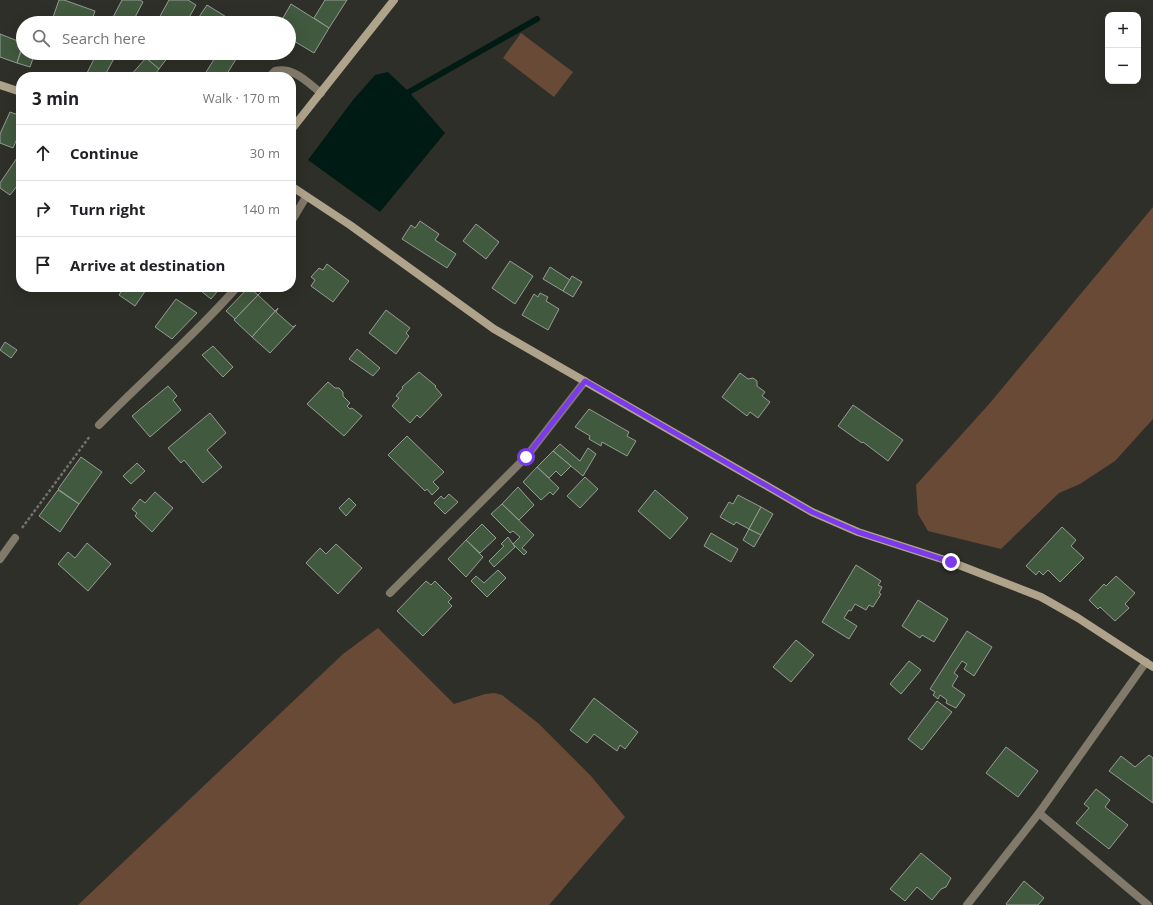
<!DOCTYPE html>
<html lang="en">
<head>
<meta charset="utf-8">
<style>
	:root { --surface:#fff; --page:#f2f2f2; --text:#202124; --muted:#757577; --line:#e0e0e0 }
	body { margin:0; font-family:"Open Sans",sans-serif; background:var(--page); color:var(--text) }
	.controls { position:absolute; right:12px; top:12px; display:grid; overflow:hidden; border-radius:8px; box-shadow:0 4px 16px #0002 }
	.controls button { width:36px; height:36px; display:grid; place-items:center; padding:0; border:0; border-bottom:1px solid var(--line); background:var(--surface); color:var(--text); font:20px sans-serif }
	.stop { position:absolute; width:12px; height:12px; margin:-9px; border:3px solid #7c3aed; border-radius:50%; background:#fff }
	.stop.end { background:#7c3aed; border-color:#fff; box-shadow:0 1px 4px #0008 }
	.list { margin:0; padding:0; list-style:none }
	h2 { display:flex; justify-content:space-between; align-items:center; height:52px; margin:0; padding:0 16px; font-size:17px }
	h2 small { font-size:13px; font-weight:400; color:var(--muted) }
	.list li { display:grid; grid-template-columns:26px 1fr auto; gap:12px; align-items:center; box-sizing:border-box; height:56px; padding:0 16px; border-top:1px solid var(--line) }
	.list b { display:block; font-size:15px; white-space:nowrap }
	.list em { font-size:13px; font-style:normal; color:var(--muted) }
	.icon { flex:none; width:22px; height:22px; fill:none; stroke:currentColor; stroke-width:2; stroke-linecap:round; stroke-linejoin:round }
	.map { position:relative; flex:none; width:1153px; height:905px; overflow:hidden }
	.search { position:absolute; background:var(--surface); box-shadow:0 4px 16px #0002; left:16px; top:16px; width:280px; height:44px; display:flex; align-items:center; gap:10px; box-sizing:border-box; padding:0 14px; border-radius:22px; color:var(--muted); font-size:15px }
	.panel { position:absolute; background:var(--surface); box-shadow:0 4px 16px #0002; left:16px; top:72px; width:280px; height:220px; border-radius:16px }
	.map>svg:first-child { display:block }
	.green { fill:#684a37 }
	.water { fill:#001b13 }
	.lines { fill:none; stroke-linecap:round; stroke-linejoin:round }
	.stream { stroke:#001b13; stroke-width:6 }
	.building { fill:#41593e; stroke:#969c95 }
	.path { stroke:#72726c; stroke-width:2.5; stroke-dasharray:3 2; stroke-linecap:butt }
	.lane { stroke:#81796a; stroke-width:8 }
	.street { stroke:#81796a; stroke-width:8 }
	.secondary { stroke:#b0a38b; stroke-width:8 }
	.route { stroke:#7c3aed; stroke-width:5 }
</style>
</head>
<body>
<div class="map">
<svg width="1153" height="905" viewBox="0 0 1153 905">
	<rect width="100%" height="100%" fill="#2f2f29"/>
	<g class="green">
		<path d="M521 33 573 72 554 97 503 58Z"/>
		<path d="M1153 207V419L1115 461 1080 484 1059 493 1001 549 928 531 918 514 916 485 990 403Z"/>
		<path d="M378 628 454 704 485 694 494 693 502 695 538 723 591 776 625 817 549 905H78L343 654Z"/>
	</g>
	<path class="water" d="M388 72 409 92 445 133 380 212 308 160 353 100 375 75Z"/>
	<g class="lines">
		<path class="stream" d="M409 92 537 19"/>
	</g>
	<g class="building">
		<path d="M59 0H64L95 11 91 23H51Z"/>
		<path d="M122 0H140L143 2 132 23H110Z"/>
		<path d="M169 0H188L196 5 186 23H168L159 18Z"/>
		<path d="M325 0H347L329 28 314 18Z"/>
		<path d="M291 4 329 28 314 53 289 38V23H280Z"/>
		<path d="M207 5 236 23H195Z"/>
		<path d="M0 34 23 43 17 63 0 57Z"/>
		<path d="M23 46V53H35L30 67 17 63Z"/>
		<path d="M97 53H117L104 77H85Z"/>
		<path d="M150 53H171L159 69 146 58Z"/>
		<path d="M218 53H234L238 56 225 77H203Z"/>
		<path d="M146 58 159 69 153 77H129Z"/>
		<path d="M10 112 21 116V134H19L13 148 0 143V134Z"/>
		<path d="M21 152V181L10 195 0 188V183Z"/>
		<path d="M420 221 439 234 435 240 456 254 447 268 402 239 411 225 415 228Z"/>
		<path d="M476 224 499 242 486 259 463 241Z"/>
		<path d="M510 261 533 276 515 304 492 288Z"/>
		<path d="M327 264 349 281 333 302 311 286 315 280 311 277 319 268 323 270Z"/>
		<path d="M550 267 570 280 563 291 543 279Z"/>
		<path d="M572 276 582 282 573 297 563 291Z"/>
		<path d="M124 287H148L135 306 119 295Z"/>
		<path d="M196 287H221L211 299Z"/>
		<path d="M249 287 258 295 235 319 226 311Z"/>
		<path d="M261 292 258 295 275 311 278 308 252 337 234 320Z"/>
		<path d="M540 293 548 297 546 301 559 309 548 330 522 315 534 294 538 297Z"/>
		<path d="M176 299 197 313 172 339 155 327Z"/>
		<path d="M278 308 276 312 293 327 296 325 270 353 252 337Z"/>
		<path d="M386 310 410 328 406 333 409 336 396 354 369 333Z"/>
		<path d="M5 342 17 350 11 358 0 350Z"/>
		<path d="M213 346 233 367 223 377 202 355Z"/>
		<path d="M357 349 380 368 373 376 349 359Z"/>
		<path d="M419 372 436 386 435 387 442 395 420 418 417 415 410 423 392 406 399 398 396 396 403 388 402 387Z"/>
		<path d="M740 373 748 379 753 378 757 381V386L765 392 762 396 770 402 758 418 750 412 747 416 722 397Z"/>
		<path d="M328 382 335 388H339L343 392V396L350 403 347 406 350 409 352 408 362 416 344 436 307 404Z"/>
		<path d="M168 386 177 396 173 400 181 410 150 437 132 416Z"/>
		<path d="M853 405 903 440 888 461 863 442 862 443 838 426Z"/>
		<path d="M589 409 629 432 627 436 636 441 627 456 602 442 601 446 589 439 590 436 575 427Z"/>
		<path d="M210 413 226 433 207 450 222 467 203 483 184 460 181 463 168 448Z"/>
		<path d="M407 436 444 472 433 482 439 488 432 495 427 489 425 491 388 455Z"/>
		<path d="M560 444 580 461 588 448 596 454 583 476 553 451Z"/>
		<path d="M553 451 571 466 561 476 556 471 549 478 537 467Z"/>
		<path d="M81 457 102 472 79 504 58 489Z"/>
		<path d="M137 463 145 471 131 484 123 476Z"/>
		<path d="M537 467 559 488 553 495 550 492 541 500 523 482Z"/>
		<path d="M585 477 598 489 580 508 567 496Z"/>
		<path d="M518 487 534 505 519 520 502 504Z"/>
		<path d="M58 490 79 504 60 532 39 516Z"/>
		<path d="M655 490 688 518 670 539 638 511Z"/>
		<path d="M155 492 173 508 152 532 135 516 137 513 132 509 140 499 145 503Z"/>
		<path d="M449 494 458 502 445 514 434 503 441 496 444 499Z"/>
		<path d="M738 495 761 507 749 529 736 522 734 525 720 517 729 502 733 504Z"/>
		<path d="M349 498 356 505 346 516 339 508Z"/>
		<path d="M502 504 534 535 522 548 527 552 524 555 513 544 520 537 513 531 510 533 491 514Z"/>
		<path d="M761 507 773 514 761 535 749 529Z"/>
		<path d="M482 524 496 538 480 553 466 540Z"/>
		<path d="M1062 527 1076 540 1071 546 1084 558 1060 582 1048 570 1043 575 1039 571 1036 575 1026 566Z"/>
		<path d="M749 529 761 535 754 547 743 540Z"/>
		<path d="M711 533 738 549 731 562 704 546Z"/>
		<path d="M508 537 515 547 494 567 489 561 504 546 501 544Z"/>
		<path d="M466 540 483 557 466 577 448 559Z"/>
		<path d="M87 543 111 564 88 591 58 564 68 552 75 558Z"/>
		<path d="M336 544 362 568 338 594 306 563 320 548 326 554Z"/>
		<path d="M856 565 881 581 878 585 882 587 879 593 881 594 873 607 869 605 866 610 855 604 851 611 849 610 844 618 857 626 849 639 822 622Z"/>
		<path d="M498 570 506 578 487 597 471 581 476 576 484 583Z"/>
		<path d="M1116 576 1135 593 1125 604 1129 608 1115 621 1100 607 1098 609 1089 600 1104 584 1106 586Z"/>
		<path d="M426 581 431 585 435 581 452 598 448 602 452 606 423 636 397 611Z"/>
		<path d="M918 600 948 619 934 642 922 635 920 638 902 626Z"/>
		<path d="M967 631 992 647 974 676 964 669 967 664 962 661 954 673 958 676 952 686 965 695 956 708 946 703 947 700 940 695 938 699 933 695 935 692 930 689Z"/>
		<path d="M796 640 814 655 791 682 773 667Z"/>
		<path d="M909 661 921 670 901 694 890 684Z"/>
		<path d="M594 698 638 732 625 749 620 745 617 751 594 734 587 743 570 730Z"/>
		<path d="M937 701 952 712 922 750 908 739Z"/>
		<path d="M1006 747 1038 771 1018 797 986 773Z"/>
		<path d="M1149 755 1153 758V803L1109 771 1121 756 1135 767Z"/>
		<path d="M1096 789 1110 800 1105 807 1128 825 1109 849 1076 823 1089 808 1084 804Z"/>
		<path d="M921 853 951 878 946 887 941 889 932 900 917 887 905 901 890 889Z"/>
		<path d="M1024 881 1044 898 1038 905H1007L1006 904Z"/>
	</g>
	<g class="lines">
		<path class="path" d="M22 528 90 436"/>
		<path class="lane" d="M269 77 275 71C294 67 307 82 321 93"/>
		<g class="street">
			<path d="M291 222 306 197"/>
			<path d="M99 425C144 379 194 336 237 287"/>
			<path d="M0 559 15 538"/>
			<path d="M390 593 526 457 585 381"/>
			<path d="M1039 813 1148 905"/>
			<path d="M967 905 1039 813 1146 662"/>
		</g>
		<g class="secondary">
			<path d="M0 85 21 92"/>
			<path d="M291 130 394 0"/>
			<path d="M291 186 350 225 494 329 812 512 858 532 951 562 1041 597 1078 618 1153 667"/>
		</g>
	</g>
	<g class="lines">
		<path class="route" d="M526 457 585 381 812 512 858 532 951 562"/>
	</g>
</svg>
<div class="controls">
<button>+</button>
<button>−</button>
</div>
<div class="stop" style="left:526px;top:457px"></div>
<div class="stop end" style="left:951px;top:562px"></div>
<div class="search"><svg class="icon" aria-label="search" viewBox="0 0 24 24"><circle cx="10" cy="10" r="6"/><path d="M15 15l6 6"/></svg>Search here</div>
<section class="panel">
<h2>3 min<small>Walk · 170 m</small></h2>
<ul class="list">
<li><svg class="icon" aria-label="ahead" viewBox="0 0 24 24"><path d="M12 20V5M6 11l6-6 6 6"/></svg><div><b>Continue</b></div><em>30 m</em></li>
<li><svg class="icon" aria-label="right" viewBox="0 0 24 24"><path d="M7 20v-9h11M14 6l5 5-5 5"/></svg><div><b>Turn right</b></div><em>140 m</em></li>
<li><svg class="icon" aria-label="arrive" viewBox="0 0 24 24"><path d="M6 21V4h12l-3 4 3 4H6"/></svg><div><b>Arrive at destination</b></div></li>
</ul>
</section>
</div>
</body>
</html>
